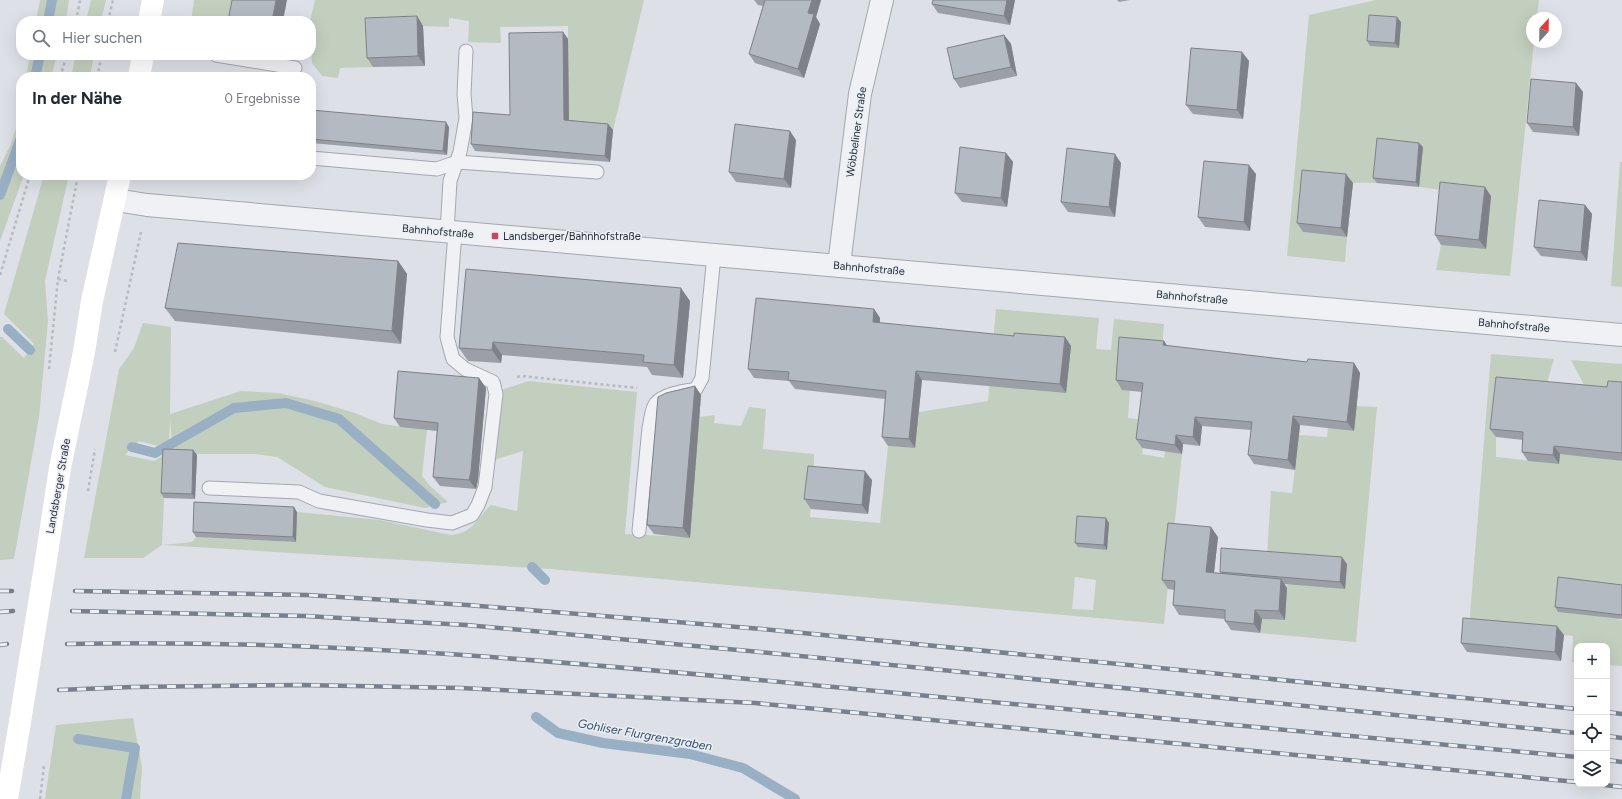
<!DOCTYPE html>
<html lang="de">
<head>
<meta charset="utf-8">
<style>
	:root { --surface:#fff; --page:#f2f2f3; --text:#1f2937; --muted:#747a83; --line:#e0e1e3 }
	body { margin:0; font-family:Figtree,sans-serif; background:var(--page); color:var(--text) }
	.controls { position:absolute; right:12px; bottom:12px; display:grid; overflow:hidden; border-radius:8px; box-shadow:0 4px 16px #0002 }
	.controls button { width:36px; height:36px; display:grid; place-items:center; padding:0; border:0; border-bottom:1px solid var(--line); background:var(--surface); color:var(--text); font:20px sans-serif }
	.compass { position:absolute; left:1526px; top:12px; width:36px; height:36px; border-radius:50%; background:var(--surface); box-shadow:0 4px 16px #0002; rotate:22deg }
	.list { margin:0; padding:0; list-style:none }
	h2 { display:flex; justify-content:space-between; align-items:center; height:52px; margin:0; padding:0 16px; font-size:17px }
	h2 small { font-size:13px; font-weight:400; color:var(--muted) }
	.icon { flex:none; width:22px; height:22px; fill:none; stroke:currentColor; stroke-width:2; stroke-linecap:round; stroke-linejoin:round }
	.map { position:relative; flex:none; width:1622px; height:799px; overflow:hidden }
	.search { position:absolute; background:var(--surface); box-shadow:0 4px 16px #0002; left:16px; top:16px; width:300px; height:44px; display:flex; align-items:center; gap:10px; box-sizing:border-box; padding:0 14px; border-radius:16px; color:var(--muted); font-size:15px }
	.panel { position:absolute; background:var(--surface); box-shadow:0 4px 16px #0002; left:16px; top:72px; width:300px; height:108px; border-radius:16px }
	.map>svg:first-child { display:block }
	.green { fill:#c3cfbe; fill-rule:evenodd }
	.lines { fill:none; stroke-linecap:round; stroke-linejoin:round }
	.stream { stroke:#99afc4; stroke-width:10 }
	.lane-casing { stroke:#a3a7af; stroke-width:15 }
	.street-casing { stroke:#a3a7af; stroke-width:24 }
	.path { stroke:#b7bbc0; stroke-width:2.5; stroke-dasharray:3 3; stroke-linecap:butt }
	.lane { stroke:#eff1f4; stroke-width:13 }
	.street { stroke:#eff1f4; stroke-width:22 }
	.secondary { stroke:#fff; stroke-width:22 }
	.rail-casing { stroke:#77818e; stroke-width:4.5 }
	.rail { stroke:#eceff4; stroke-width:3; stroke-dasharray:9; stroke-linecap:butt }
	.secondary-bridge { stroke:#fff; stroke-width:22 }
	.wall { fill:#9ba0a7 }
	.shaded-wall { fill:#7e8288 }
	.building { fill:#b4bac2; stroke:#7e8288 }
	.poi-dot { fill:#c6475e; stroke:#eceff4; stroke-width:1.5 }
	.labels { text-anchor:middle; stroke-width:3; stroke-linejoin:round; paint-order:stroke }
	.street-label { font-size:11px; fill:#272f3b; stroke:#eceff4 }
	.poi-label { font-size:11px; fill:#272f3b; stroke:#eceff4; text-anchor:start }
	.water-label { font-size:12px; font-style:italic; fill:#344f6d; stroke:#eceff4 }
</style>
</head>
<body>
<div class="map">
<svg width="1622" height="799" viewBox="0 0 1622 799">
	<rect width="100%" height="100%" fill="#dde0e6"/>
	<g class="green">
		<path d="M40 0H69L66 21H36Z"/>
		<path d="M91 0H106L101 21H86Z"/>
		<path d="M194 0H237L239 21H191Z"/>
		<path d="M315 0H644L613 130 543 124 568 90V26L500 27 501 43 468 42 469 21 449 18V27L423 26 372 28 373 67 340 68 338 78 322 76 312 63 310 21Z"/>
		<path d="M1376 0H1539L1537 18H1532V42H1534L1510 276 1436 270 1441 245 1447 191C1415 186 1385 182 1353 183L1303 232 1347 237 1345 262 1287 256 1309 15Z"/>
		<path d="M30 55H57L51 77H26Z"/>
		<path d="M76 55H94L90 77H71Z"/>
		<path d="M21 102V175H24L0 241V166L11 144 16 128Z"/>
		<path d="M1620 162H1622V287L1611 286Z"/>
		<path d="M44 175H69L45 281 48 322 39 417 14 559 0 560V337H2L24 358 34 344 4 314Z"/>
		<path d="M996 309 1099 318 1096 349 1111 350 1114 319 1164 324 1162 349 1122 389 1130 390 1128 418 1146 420 1142 454 1164 458 1165 451 1182 454 1164 624 550 569 162 545 143 558H84L119 369 134 348 143 323 171 327 170 414 241 391 278 393 315 401 355 413 382 424 427 430 422 476 430 486 448 502 425 508 325 487 277 457 255 454H166L162 545 192 542 196 537 296 542 297 512 380 520 451 535C474 533 476 518 491 505L517 511 523 451 494 460 501 390 529 381 637 392 625 534 689 537 699 417 715 415 714 423 741 426 749 407 766 409 763 449 814 454V475L810 517 880 523 888 446 915 448 919 412 988 401ZM170 420C172 443 175 448 154 461L125 455 139 441 158 446 169 440ZM1075 577 1096 580 1093 610 1072 609Z"/>
		<path d="M1491 354 1554 359 1545 390 1496 437V457L1559 464 1561 446 1586 389 1571 360 1622 364V390L1606 459 1622 461V594L1619 620H1622V666L1607 665V646H1577V662H1572L1573 636 1469 627Z"/>
		<path d="M1356 406 1377 407 1356 642 1260 633 1262 619 1285 620 1289 557 1267 555 1271 491 1292 493 1299 435 1327 437 1328 428 1353 431Z"/>
		<path d="M133 718 142 767 140 799H45L56 725Z"/>
	</g>
	<g class="lines">
		<g class="stream">
			<path d="M48 21 52 0"/>
			<path d="M35 77 40 55"/>
			<path d="M0 195 21 138"/>
			<path d="M8 329 30 350"/>
			<path d="M132 447 155 453 234 408 286 403 339 419 435 504"/>
			<path d="M532 567 545 580"/>
			<path d="M536 717 558 733 603 743 690 754 743 768 795 799"/>
			<path d="M78 739 135 748 126 799"/>
		</g>
		<defs>
			<g id="lane">
				<path d="M216 55 295 68"/>
				<path d="M311 158 437 169 457 162 597 172"/>
				<path d="M447 231 450 181 460 152 466 118 464 94 466 51"/>
				<path d="M209 488 299 492 319 501 427 520 452 523 472 515 478 505 485 487 496 394 493 382 465 369 453 359 447 337 455 232"/>
				<path d="M639 531 649 428C651 420 651 409 656 403 666 393 683 392 696 389L702 378 714 255"/>
			</g>
			<g id="street">
				<path d="M116 200 147 205 1622 335"/>
				<path d="M839 265 860 94 882 0"/>
			</g>
		</defs>
		<use href="#lane" class="lane-casing"/>
		<use href="#street" class="street-casing"/>
		<g class="path">
			<path d="M76 21 80 0"/>
			<path d="M108 21 113 0"/>
			<path d="M60 77 67 55"/>
			<path d="M97 77 102 55"/>
			<path d="M0 275 30 175"/>
			<path d="M58 279 67 281"/>
			<path d="M115 352 141 232"/>
			<path d="M49 369 58 279 78 175"/>
			<path d="M517 377 521 376 637 388"/>
			<path d="M88 491 95 449"/>
			<path d="M40 799 44 766"/>
		</g>
		<use href="#lane" class="lane"/>
		<use href="#street" class="street"/>
		<g class="secondary">
			<path d="M149 21 153 0"/>
			<path d="M139 77 143 55"/>
			<path d="M46 560 60 468 84 352 92 301 120 175"/>
			<path d="M7 799 20 722"/>
		</g>
		<defs>
			<g id="rail">
				<path d="M0 591H12"/>
				<path d="M75 591 307 595 467 605 762 629 1577 709"/>
				<path d="M72 611 305 616 466 625 760 652 1577 733"/>
				<path d="M0 612 13 611"/>
				<path d="M67 644C323 638 579 663 834 687 1082 711 1329 734 1577 757"/>
				<path d="M0 645 7 644"/>
				<path d="M59 690 132 687 300 685 461 688 755 703 1577 782"/>
				<path d="M1607 712 1622 714"/>
				<path d="M1607 736 1622 738"/>
				<path d="M1607 760 1622 762"/>
				<path d="M1595 784 1622 787"/>
			</g>
		</defs>
		<use href="#rail" class="rail-casing"/>
		<use href="#rail" class="rail"/>
		<path class="secondary-bridge" d="M20 722 46 560"/>
	</g>
	<g class="wall">
		<path d="M754 0H821L816 17 820 24 804 78 755 63 749 54 763 6 758 5Z"/>
		<path d="M933 0H1015L1010 25 938 13 932 4Z"/>
		<path d="M1117 0H1130L1119 2Z"/>
		<path d="M417 16 423 26 425 66 373 67 367 58Z"/>
		<path d="M1401 22 1399 48 1370 46 1367 41Z"/>
		<path d="M563 32 568 39 569 120 608 124 613 130 610 162 475 151 471 144 510 115Z"/>
		<path d="M1004 35 1011 44 1017 76 960 88 954 79Z"/>
		<path d="M1242 52 1249 61 1243 119 1193 114 1186 105Z"/>
		<path d="M1576 83 1583 92 1579 136 1533 132 1527 123Z"/>
		<path d="M311 110 449 127 447 155 311 143Z"/>
		<path d="M796 140 791 188 736 182 729 172Z"/>
		<path d="M1423 147 1419 187 1377 183 1373 178Z"/>
		<path d="M1006 153 1013 162 1007 207 962 202 955 193Z"/>
		<path d="M1121 163 1115 217 1068 212 1061 202Z"/>
		<path d="M1256 174 1250 231 1205 227 1198 217Z"/>
		<path d="M1353 183 1347 237 1303 232 1297 223Z"/>
		<path d="M1491 196 1486 249 1441 245 1435 235Z"/>
		<path d="M1585 205 1592 214 1587 261 1541 256 1534 247Z"/>
		<path d="M398 261 407 274 401 344 175 321 165 308Z"/>
		<path d="M690 301 683 378 652 375 647 367 502 355 501 363 468 361 459 348Z"/>
		<path d="M874 309 880 318V323L1014 336 1065 337 1071 346 1066 393 922 380 915 448 888 446 882 437 885 399 795 389 789 381 754 378 748 369Z"/>
		<path d="M1164 341 1167 346 1307 362 1354 363 1360 373 1354 431 1300 425 1295 470 1254 464 1248 455 1251 430 1202 426 1200 446 1183 444 1182 454 1142 448 1136 439 1142 392 1122 390 1116 380Z"/>
		<path d="M479 378 486 388 478 480 476 489 440 486 433 477 437 431 400 427 394 418Z"/>
		<path d="M1622 382V461L1560 454 1559 464 1528 461 1522 452 1523 440 1496 437 1490 429Z"/>
		<path d="M695 386 701 395 690 538 654 534 647 525Z"/>
		<path d="M193 450 197 455 195 499 164 498 161 493Z"/>
		<path d="M872 480 868 514 811 509 804 499Z"/>
		<path d="M297 512 296 542 196 537 193 532Z"/>
		<path d="M1109 523 1107 550 1078 547 1075 543Z"/>
		<path d="M1218 537 1214 573H1220V572L1347 564 1345 589 1285 584 1287 588 1285 620 1262 619 1260 633 1231 630 1225 621V619L1179 615 1173 605 1174 590 1168 589 1162 580Z"/>
		<path d="M1622 585V619L1558 612 1555 607Z"/>
		<path d="M1564 635 1561 661 1467 652 1461 643Z"/>
	</g>
	<g class="shaded-wall">
		<path d="M276 0H287L283 21H272Z"/>
		<path d="M812 0H821L816 17 820 24 804 78 798 69 808 13Z"/>
		<path d="M1007 0H1015L1010 25 1004 16Z"/>
		<path d="M417 16 423 26 425 66 418 56Z"/>
		<path d="M1397 17 1401 22 1399 48 1395 43Z"/>
		<path d="M563 32 568 39 569 126 564 120Z"/>
		<path d="M1004 35 1011 44 1017 76 1011 67Z"/>
		<path d="M1242 52 1249 61 1243 119 1237 110Z"/>
		<path d="M1576 83 1583 92 1579 136 1573 127Z"/>
		<path d="M446 122 449 127 447 155 443 151Z"/>
		<path d="M608 124 613 130 610 162 605 156Z"/>
		<path d="M790 131 796 140 791 188 784 179Z"/>
		<path d="M1419 143 1423 147 1419 187 1416 182Z"/>
		<path d="M1006 153 1013 162 1007 207 1001 198Z"/>
		<path d="M1115 154 1121 163 1115 217 1109 207Z"/>
		<path d="M1249 165 1256 174 1250 231 1244 222Z"/>
		<path d="M1346 174 1353 183 1347 237 1341 228Z"/>
		<path d="M1485 187 1491 196 1486 249 1479 240Z"/>
		<path d="M1585 205 1592 214 1587 261 1581 252Z"/>
		<path d="M398 261 407 274 401 344 392 331Z"/>
		<path d="M681 288 690 301 683 378 674 365Z"/>
		<path d="M874 309 880 318 879 331 873 322Z"/>
		<path d="M1065 337 1071 346 1066 393 1060 384Z"/>
		<path d="M1164 341 1170 350 1163 345Z"/>
		<path d="M493 342 502 355 501 363 492 350Z"/>
		<path d="M1354 363 1360 373 1354 431 1347 422Z"/>
		<path d="M916 371 922 380 915 448 909 439Z"/>
		<path d="M479 378 486 388 478 480 476 489 469 480Z"/>
		<path d="M695 386 701 395 690 538 683 528Z"/>
		<path d="M1293 416 1300 425 1295 470 1288 460Z"/>
		<path d="M1195 417 1202 426 1200 446 1193 437Z"/>
		<path d="M1176 435 1183 444 1182 454 1175 445Z"/>
		<path d="M1554 446 1560 454 1559 464 1553 455Z"/>
		<path d="M193 450 197 455 195 499 192 494Z"/>
		<path d="M865 471 872 480 868 514 862 505Z"/>
		<path d="M294 507 297 512 296 542 293 537Z"/>
		<path d="M1106 518 1109 523 1107 550 1104 545Z"/>
		<path d="M1211 527 1218 537 1213 581 1206 572Z"/>
		<path d="M1342 557 1347 564 1345 589 1340 582Z"/>
		<path d="M1281 579 1287 588 1285 620 1279 611Z"/>
		<path d="M1255 610 1262 619 1260 633 1254 624Z"/>
		<path d="M1557 626 1564 635 1561 661 1555 652Z"/>
	</g>
	<g class="building">
		<path d="M232 0H276L272 21H228Z"/>
		<path d="M765 0H812L808 13 814 14 798 69 749 54Z"/>
		<path d="M933 0H1007L1004 16 932 4Z"/>
		<path d="M1369 15 1397 17 1395 43 1367 41Z"/>
		<path d="M417 16 418 56 367 58 365 18Z"/>
		<path d="M563 32 564 120 608 124 605 156 471 144 473 112 510 115 509 33Z"/>
		<path d="M1004 35 1011 67 954 79 947 48Z"/>
		<path d="M1191 48 1242 52 1237 110 1186 105Z"/>
		<path d="M1531 79 1576 83 1573 127 1527 123Z"/>
		<path d="M311 110 446 122 443 151 311 139Z"/>
		<path d="M735 124 790 131 784 179 729 172Z"/>
		<path d="M1377 138 1419 143 1416 182 1373 178Z"/>
		<path d="M960 147 1006 153 1001 198 955 193Z"/>
		<path d="M1067 148 1115 154 1109 207 1061 202Z"/>
		<path d="M1204 161 1249 165 1244 222 1198 217Z"/>
		<path d="M1302 170 1346 174 1341 228 1297 223Z"/>
		<path d="M1440 182 1485 187 1479 240 1435 235Z"/>
		<path d="M1539 200 1585 205 1581 252 1534 247Z"/>
		<path d="M178 243 398 261 392 331 165 308Z"/>
		<path d="M466 269 681 288 674 365 643 362 644 355 493 342 492 350 459 348Z"/>
		<path d="M756 298 874 309 873 322 1014 336V333L1065 337 1060 384 916 371 909 439 882 437 886 391 788 380 789 372 748 369Z"/>
		<path d="M1119 337 1164 341 1163 345 1307 362 1308 359 1354 363 1347 422 1293 416 1288 460 1248 455 1252 422 1195 417 1193 437 1176 435 1175 445 1136 439 1143 383 1116 380Z"/>
		<path d="M398 371 479 378 471 471 469 480 433 477 438 423 394 418Z"/>
		<path d="M1496 377 1607 387 1608 381 1622 382V453L1554 446 1553 455 1522 452 1523 432 1490 429Z"/>
		<path d="M695 386 683 528 647 525 658 397 666 393Z"/>
		<path d="M163 449 193 450 192 494 161 493Z"/>
		<path d="M808 466 865 471 862 505 804 499Z"/>
		<path d="M194 502 294 507 293 537 193 532Z"/>
		<path d="M1077 516 1106 518 1104 545 1075 543Z"/>
		<path d="M1168 523 1211 527 1206 572 1281 579 1279 611 1255 610 1254 624 1225 621V610L1173 605 1175 581 1162 580Z"/>
		<path d="M1221 548 1342 557 1340 582 1220 572Z"/>
		<path d="M1558 577 1622 585V615L1555 607Z"/>
		<path d="M1463 618 1557 626 1555 652 1461 643Z"/>
	</g>
	<rect class="poi-dot" x="491" y="232" width="8" height="8" rx="2"/>
	<g class="labels">
		<g class="street-label">
			<text transform="translate(856 132) rotate(-82)" y="4">Wöbbeliner Straße</text>
			<text transform="translate(438 231) rotate(5)" y="4">Bahnhofstraße</text>
			<text transform="translate(869 268) rotate(5)" y="4">Bahnhofstraße</text>
			<text transform="translate(1192 297) rotate(5)" y="4">Bahnhofstraße</text>
			<text transform="translate(1514 325) rotate(5)" y="4">Bahnhofstraße</text>
			<text transform="translate(58 486) rotate(-80)" y="4">Landsberger Straße</text>
		</g>
		<g class="poi-label">
			<text x="503" y="240">Landsberger/Bahnhofstraße</text>
		</g>
		<g class="water-label">
			<text transform="translate(645 735) rotate(10)" y="4">Gohliser Flurgrenzgraben</text>
		</g>
	</g>
</svg>
<div class="controls">
<button>+</button>
<button>−</button>
<button><svg class="icon" aria-label="locate" viewBox="0 0 24 24"><circle cx="12" cy="12" r="6"/><path d="M12 2v4M12 18v4M2 12h4M18 12h4"/></svg></button>
<button><svg class="icon" aria-label="layers" viewBox="0 0 24 24"><path d="M12 4l9 5-9 5-9-5zM3 14l9 5 9-5"/></svg></button>
</div>
<svg class="compass" viewBox="-18 -18 36 36"><path d="M0-13l5 13h-10z" fill="#e53935"/><path d="M0 13l5-13h-10z" fill="#747a83"/></svg>
<div class="search"><svg class="icon" aria-label="search" viewBox="0 0 24 24"><circle cx="10" cy="10" r="6"/><path d="M15 15l6 6"/></svg>Hier suchen</div>
<section class="panel">
<h2>In der Nähe<small>0 Ergebnisse</small></h2>
<ul class="list">
</ul>
</section>
</div>
</body>
</html>
